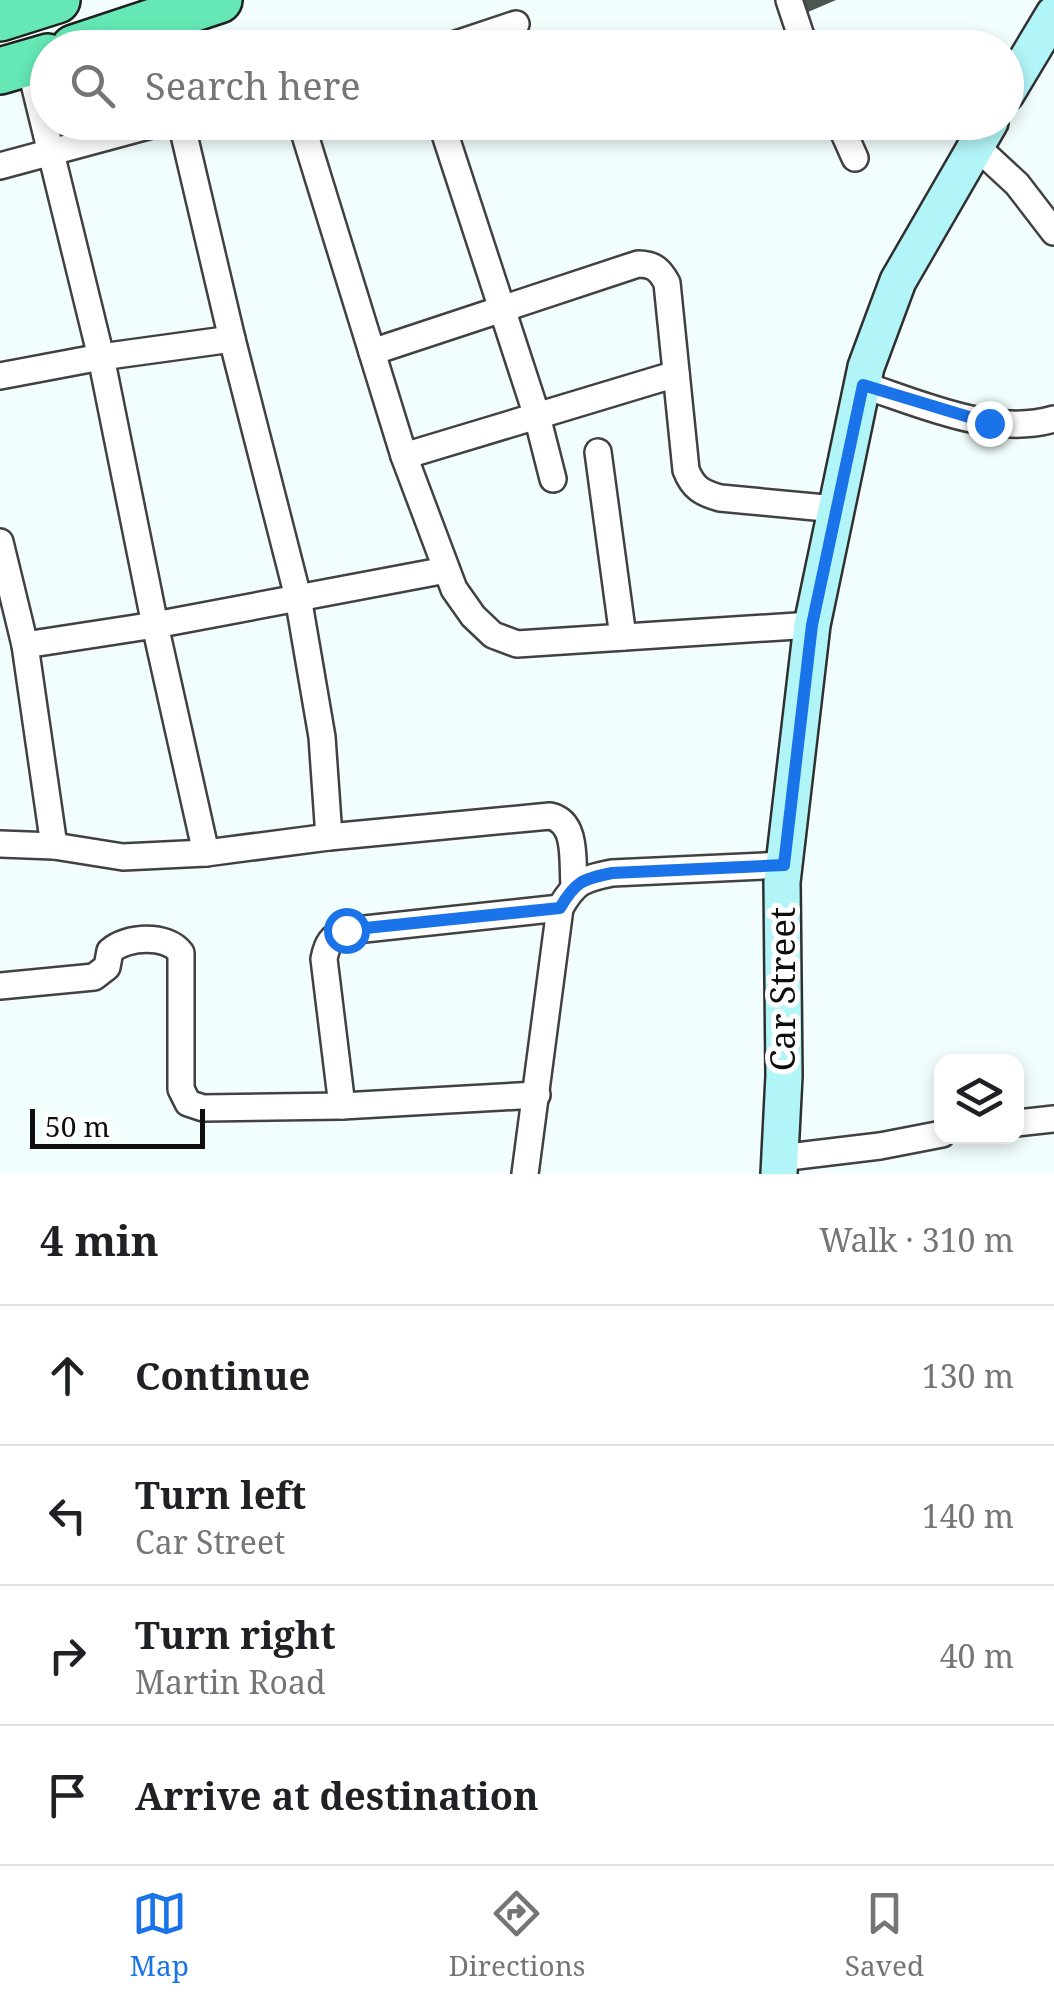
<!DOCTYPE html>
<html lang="en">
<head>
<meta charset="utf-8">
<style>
	:root { --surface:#fff; --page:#f6f6f6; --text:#202124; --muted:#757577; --line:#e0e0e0; --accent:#1a73e8 }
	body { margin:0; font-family:"Noto Serif",serif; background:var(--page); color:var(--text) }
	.controls { position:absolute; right:30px; bottom:30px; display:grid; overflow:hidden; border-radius:20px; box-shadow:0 5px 15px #0003 }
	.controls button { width:90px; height:90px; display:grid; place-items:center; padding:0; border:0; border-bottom:2px solid var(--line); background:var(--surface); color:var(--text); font:50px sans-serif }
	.scale { position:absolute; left:30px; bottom:25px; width:175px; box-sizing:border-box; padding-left:10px; border:5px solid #0e0e0e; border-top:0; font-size:28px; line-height:35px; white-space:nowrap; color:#0e0e0e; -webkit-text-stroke:8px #fff; paint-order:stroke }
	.stop { position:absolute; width:30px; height:30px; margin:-22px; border:8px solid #1a73e8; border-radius:50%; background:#fff }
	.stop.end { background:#1a73e8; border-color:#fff; box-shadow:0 2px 10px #0008 }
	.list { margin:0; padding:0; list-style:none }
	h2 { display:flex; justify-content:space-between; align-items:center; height:130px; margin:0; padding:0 40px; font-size:42px }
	h2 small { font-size:32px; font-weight:400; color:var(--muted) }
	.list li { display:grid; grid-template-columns:65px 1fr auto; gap:30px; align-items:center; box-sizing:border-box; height:140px; padding:0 40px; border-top:2px solid var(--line) }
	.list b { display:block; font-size:38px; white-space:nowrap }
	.list p { margin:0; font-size:32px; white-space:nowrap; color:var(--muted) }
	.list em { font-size:32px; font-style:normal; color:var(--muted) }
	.icon { flex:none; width:55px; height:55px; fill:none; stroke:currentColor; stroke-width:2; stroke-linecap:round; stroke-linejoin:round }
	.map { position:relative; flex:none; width:1054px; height:1174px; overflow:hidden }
	.search { position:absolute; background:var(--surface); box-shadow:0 5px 15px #0003; left:30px; right:30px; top:30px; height:110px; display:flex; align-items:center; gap:25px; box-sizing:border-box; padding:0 35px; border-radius:55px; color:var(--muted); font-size:38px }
	.sheet { height:690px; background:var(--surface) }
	nav { display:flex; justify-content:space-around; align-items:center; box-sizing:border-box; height:140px; border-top:2px solid var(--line); background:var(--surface); font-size:28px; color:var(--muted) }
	nav a { display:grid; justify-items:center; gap:5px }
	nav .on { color:var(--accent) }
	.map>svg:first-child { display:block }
	.building { fill:#4b5651 }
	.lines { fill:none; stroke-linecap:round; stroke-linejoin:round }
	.street-casing { stroke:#414141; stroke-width:30 }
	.secondary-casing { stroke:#303030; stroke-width:40 }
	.highway-casing { stroke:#1f1f1f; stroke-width:50 }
	.street { stroke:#fff; stroke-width:25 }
	.secondary { stroke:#b2f5f8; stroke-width:35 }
	.highway { stroke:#65e8b5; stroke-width:45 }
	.route { stroke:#1a73e8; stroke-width:12 }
	.labels { text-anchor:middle; stroke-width:10; stroke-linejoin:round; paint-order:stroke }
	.street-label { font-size:35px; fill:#0e0e0e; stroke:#fff }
</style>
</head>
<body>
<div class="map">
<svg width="1054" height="1174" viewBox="0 0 1054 1174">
	<rect width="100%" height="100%" fill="#f1fefd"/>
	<path class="building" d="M802 0H836L808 12Z"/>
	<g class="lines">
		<defs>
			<g id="street">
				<path d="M789 0 805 48"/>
				<path d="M444 48 516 24"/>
				<path d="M29 63 101 357 155 625 206 853"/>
				<path d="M181 122 232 339 298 597 322 737 329 837"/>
				<path d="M301 122 404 456 454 589 473 616 493 635 517 644 812 625"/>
				<path d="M441 122 537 416 553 479"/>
				<path d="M839 122 855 158"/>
				<path d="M977 147 1017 184 1054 232"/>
				<path d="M0 166 163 122"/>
				<path d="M372 352 638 264C654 264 660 270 667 283L686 470C693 488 702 493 720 498L836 509"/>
				<path d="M0 376 101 357 232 339"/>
				<path d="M863 385C921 404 993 437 1054 419"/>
				<path d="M598 452 623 637"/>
				<path d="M404 456 676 374"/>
				<path d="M0 542 25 645 54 846"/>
				<path d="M25 645 155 625 446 570"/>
				<path d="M0 844 54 846 123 857 206 853 329 837 550 816C578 822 572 862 574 885"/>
				<path d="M0 986 94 977 107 967 110 951C127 936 167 934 181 953V1089L188 1103 203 1108 342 1106 537 1095"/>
				<path d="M342 1106 324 959C327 943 331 937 346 931L560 908"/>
				<path d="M1016 1123 1054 1119"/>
				<path d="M780 1158 880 1146 942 1134"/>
				<path d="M525 1174 560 908C575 882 582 879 612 873L784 865"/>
			</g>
			<g id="secondary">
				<path d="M1006 94 1054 14"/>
				<path d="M779 1174 784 1076 782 882 812 625 866 367 898 281 990 122"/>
			</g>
			<g id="highway">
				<path d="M0 18 57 0"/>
				<path d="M74 48 219 0"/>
				<path d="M0 71 48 57"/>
			</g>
		</defs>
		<use href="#street" class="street-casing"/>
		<use href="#secondary" class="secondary-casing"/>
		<use href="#highway" class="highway-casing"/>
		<use href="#street" class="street"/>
		<use href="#secondary" class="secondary"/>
		<use href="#highway" class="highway"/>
	</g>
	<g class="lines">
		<path class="route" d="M346 930 560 908C575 882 582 879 612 873L784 865 812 625 863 385 989 423"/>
	</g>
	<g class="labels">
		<g class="street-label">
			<text transform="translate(783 989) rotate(-90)" y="12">Car Street</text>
		</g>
	</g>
</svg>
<div class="controls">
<button><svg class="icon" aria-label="layers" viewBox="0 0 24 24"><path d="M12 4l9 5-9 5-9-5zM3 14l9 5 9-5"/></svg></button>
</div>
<div class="scale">50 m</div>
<div class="stop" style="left:346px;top:930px"></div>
<div class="stop end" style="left:989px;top:423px"></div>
<div class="search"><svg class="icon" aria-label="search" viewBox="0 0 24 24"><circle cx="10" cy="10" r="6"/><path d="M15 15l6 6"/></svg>Search here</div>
</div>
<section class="sheet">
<h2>4 min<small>Walk · 310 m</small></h2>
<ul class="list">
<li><svg class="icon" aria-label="ahead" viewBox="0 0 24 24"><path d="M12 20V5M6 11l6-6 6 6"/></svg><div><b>Continue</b></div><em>130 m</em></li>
<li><svg class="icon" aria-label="left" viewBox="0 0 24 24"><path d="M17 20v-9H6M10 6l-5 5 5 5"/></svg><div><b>Turn left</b><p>Car Street</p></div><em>140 m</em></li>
<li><svg class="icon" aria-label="right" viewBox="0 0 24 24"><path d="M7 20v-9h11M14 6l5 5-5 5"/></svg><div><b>Turn right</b><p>Martin Road</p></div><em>40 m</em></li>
<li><svg class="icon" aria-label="arrive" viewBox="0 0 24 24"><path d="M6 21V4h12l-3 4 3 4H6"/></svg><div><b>Arrive at destination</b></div></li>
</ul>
</section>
<nav>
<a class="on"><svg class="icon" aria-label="map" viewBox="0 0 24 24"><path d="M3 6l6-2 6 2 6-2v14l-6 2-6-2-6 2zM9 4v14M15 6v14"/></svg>Map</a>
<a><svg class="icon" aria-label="directions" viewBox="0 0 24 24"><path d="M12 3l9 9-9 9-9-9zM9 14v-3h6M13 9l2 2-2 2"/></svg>Directions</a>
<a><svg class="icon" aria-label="saved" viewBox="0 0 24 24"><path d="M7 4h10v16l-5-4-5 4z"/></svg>Saved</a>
</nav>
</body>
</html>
